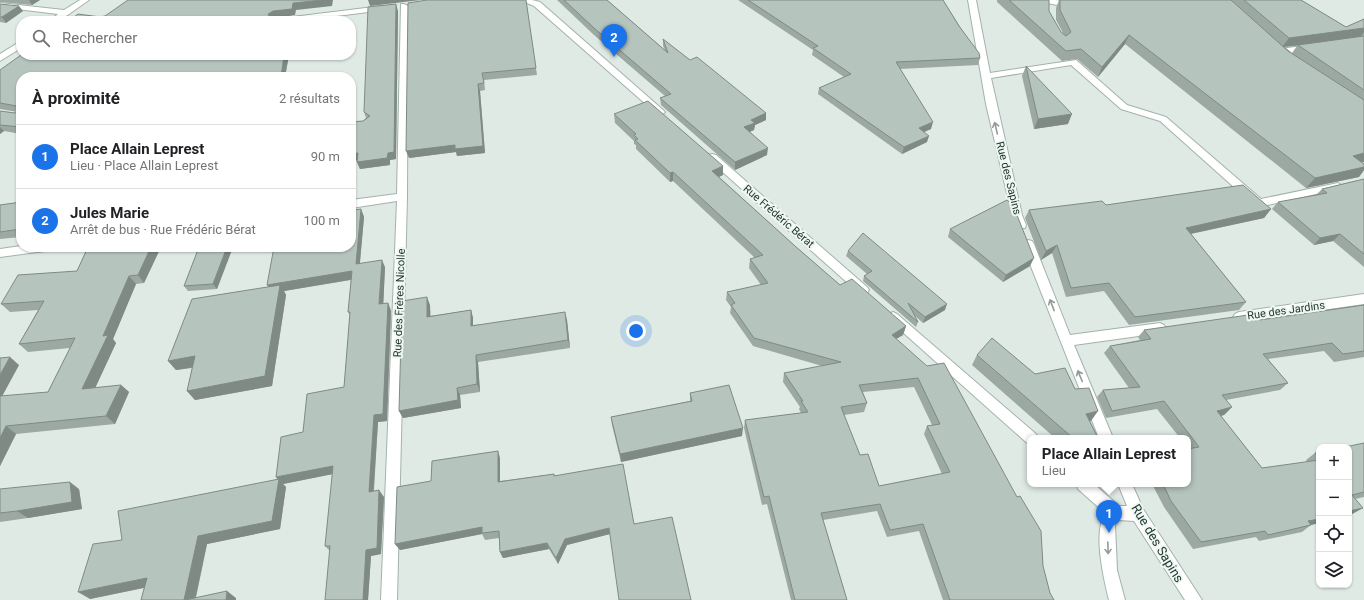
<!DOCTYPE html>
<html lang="fr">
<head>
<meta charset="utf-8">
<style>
	:root { --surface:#fff; --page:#f6f6f6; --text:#202124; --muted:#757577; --line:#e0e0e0; --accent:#1a73e8 }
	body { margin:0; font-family:Roboto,sans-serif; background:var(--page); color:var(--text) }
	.controls { position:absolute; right:12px; bottom:12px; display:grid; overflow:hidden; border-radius:8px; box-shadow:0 1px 3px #0004 }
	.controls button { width:36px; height:36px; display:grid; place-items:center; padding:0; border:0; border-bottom:1px solid var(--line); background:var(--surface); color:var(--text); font:20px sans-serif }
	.you { position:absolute; left:636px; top:331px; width:14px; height:14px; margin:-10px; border:3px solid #fff; border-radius:50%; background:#1a73e8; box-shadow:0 0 0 6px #1a73e833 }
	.badge { display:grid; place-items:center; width:26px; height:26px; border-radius:50%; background:var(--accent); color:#fff; font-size:13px; font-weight:700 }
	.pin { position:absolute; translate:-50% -33px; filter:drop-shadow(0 1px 2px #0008) }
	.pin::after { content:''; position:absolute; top:21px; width:14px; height:12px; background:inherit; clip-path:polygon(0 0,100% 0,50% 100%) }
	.popup { position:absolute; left:1027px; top:435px; width:164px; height:52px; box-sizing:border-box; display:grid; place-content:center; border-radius:8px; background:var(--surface); filter:drop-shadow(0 1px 3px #0005); font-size:13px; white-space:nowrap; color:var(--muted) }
	.popup b { font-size:15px; color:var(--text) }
	.popup::after { content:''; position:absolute; left:50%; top:100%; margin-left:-8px; border:8px solid transparent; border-top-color:var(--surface) }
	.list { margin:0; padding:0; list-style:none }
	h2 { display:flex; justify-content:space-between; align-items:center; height:52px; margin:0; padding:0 16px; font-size:17px }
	h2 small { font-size:13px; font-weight:400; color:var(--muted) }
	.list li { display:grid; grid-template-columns:26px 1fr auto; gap:12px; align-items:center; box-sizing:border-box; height:64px; padding:0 16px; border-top:1px solid var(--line) }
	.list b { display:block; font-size:15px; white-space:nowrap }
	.list p { margin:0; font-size:13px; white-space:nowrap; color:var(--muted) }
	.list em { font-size:13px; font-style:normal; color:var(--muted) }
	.icon { flex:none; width:22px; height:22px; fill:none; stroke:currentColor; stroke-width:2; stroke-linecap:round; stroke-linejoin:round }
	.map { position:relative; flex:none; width:1364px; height:600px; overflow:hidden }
	.search { position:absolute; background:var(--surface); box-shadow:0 1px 3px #0004; left:16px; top:16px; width:340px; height:44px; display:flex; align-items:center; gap:10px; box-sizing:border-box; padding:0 14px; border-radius:16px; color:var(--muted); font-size:15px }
	.panel { position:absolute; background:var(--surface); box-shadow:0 1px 3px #0004; left:16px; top:72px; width:340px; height:180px; border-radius:16px }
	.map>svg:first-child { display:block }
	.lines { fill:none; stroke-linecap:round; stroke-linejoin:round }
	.minor-casing { stroke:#a3b2ac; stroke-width:2 }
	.minor { fill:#fff; fill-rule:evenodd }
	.wall { fill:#9ca9a3; fill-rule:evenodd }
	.shaded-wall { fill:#7f8a85 }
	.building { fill:#b5c5be; stroke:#7f8a85; fill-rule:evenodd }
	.oneway { stroke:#909c99 }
	.labels { text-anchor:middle; stroke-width:4; stroke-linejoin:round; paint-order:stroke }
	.street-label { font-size:11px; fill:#213a33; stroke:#f0f7f3 }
	.near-street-label { font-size:13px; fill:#213a33; stroke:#f0f7f3 }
</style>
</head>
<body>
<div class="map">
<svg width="1364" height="600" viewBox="0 0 1364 600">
	<rect width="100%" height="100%" fill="#e0eae5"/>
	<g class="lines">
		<defs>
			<g id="minor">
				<path d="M80 0H89L59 21H50L58 14 0 7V3L64 10Z"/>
				<path d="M520 0H532L540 2 663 110 665 112 663 114H657L534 6Z"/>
				<path d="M968 0H976L990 73 1076 60 1127 105 1166 117 1261 199 1338 183 1343 186 1338 189 1259 207 1255 206 1160 121 1121 109 1071 65 991 78 1022 215 1026 225 1025 228H1017L1012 215 986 104Z"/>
				<path d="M1041 0H1056L1076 4 1077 6 1073 8 1042 2Z"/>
				<path d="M401 4H404L408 6 407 197 397 600H381L397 201 351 208V200L397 194Z"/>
				<path d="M382 6H385V10L296 21H272L276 19Z"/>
				<path d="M21 41V48L0 61V54Z"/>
				<path d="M1310 45 1314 48 1313 50 1280 55 1276 52 1280 49Z"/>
				<path d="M712 154 716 155 867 287 869 290 867 293 863 294 859 293 708 159 707 157 708 155Z"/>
				<path d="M1028 240 1032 241 1034 244 1070 335 1160 323 1164 325 1166 328 1164 331 1160 333 1074 345 1113 438H1099L1022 244 1024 241Z"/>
				<path d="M21 246V247H51L49 250 45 251 0 257V249Z"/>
				<path d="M1364 294V304L1239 322 1235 320 1233 317 1235 314 1239 312Z"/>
				<path d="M893 312 897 314 1036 434 1038 438H1030V444L1026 442 889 320 887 317 889 314Z"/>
				<path d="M1076 484H1094L1119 506H1127L1118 484H1132L1143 509 1202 600H1185L1134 521 1119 520 1115 525 1117 570 1125 600H1109C1104 580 1092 529 1106 514L1078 489Z"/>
			</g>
		</defs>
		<use href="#minor" class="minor-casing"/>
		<use href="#minor" class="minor"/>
	</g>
	<g class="wall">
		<path d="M0 0H40L32 5 0 2Z"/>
		<path d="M526 0 537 75 484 80 485 90 480 91 485 153 457 156 456 152 409 158Z"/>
		<path d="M557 0H607L665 50 663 46V39L766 120 755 125 754 130 750 132 767 155 735 170 661 105 660 98 665 96 594 35Z"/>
		<path d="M738 0H943L980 58 978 65 900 69 931 129 924 132 927 142 902 154 818 94 819 88 844 77 812 55 813 50Z"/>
		<path d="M997 0H1049V11L1061 32 1064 35 1056 20V8L1059 0H1055H1301L1346 27 1364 19V162H1361L1364 164V170L1359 177 1306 188 1125 44 1098 77 1077 59 1062 61 997 2ZM1297 46 1292 53 1285 47Z"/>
		<path d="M0 4 23 11 6 23 0 22Z"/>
		<path d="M398 11 396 159 390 160V165L360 169 357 162V160L351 161V122L363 121 366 118 364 112Z"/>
		<path d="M289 55 285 77H21V134L4 131 0 134V111L15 113 17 112 0 109V70Z"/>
		<path d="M1026 66 1068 124 1034 129 1022 76Z"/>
		<path d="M614 114 723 175 719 177 795 246 840 285 906 326 903 335 896 339 1043 566 1050 593 1054 600H943L919 531 887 537 877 511 823 520 847 600H791L767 504 762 505 744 428 745 420 801 413 799 409 800 407 783 382 784 373 822 366 753 346 730 313 731 307 726 300 727 292 761 285 749 268 750 259 755 258 673 181 670 182 636 149V145L634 144V141L615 123ZM914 387 932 425 927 426 924 434 942 474 879 486 860 455 844 415 864 412 867 403 863 392Z"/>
		<path d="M1364 179V267L1333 241 1314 245 1272 209 1278 202 1316 195 1322 189Z"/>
		<path d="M21 202V237L0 239V205Z"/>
		<path d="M1106 205 1271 209 1264 218 1191 234 1246 302 1239 310 1129 325 1104 291 1066 297 1052 253 1041 260 1025 218 1029 210Z"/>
		<path d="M361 209 364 217 360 263 385 267 383 304 388 303 391 311 387 421 378 422 374 491 384 497 381 554 371 556 368 600H325L330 551 325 546 333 474 283 484 286 487 280 529 207 544 196 598H236V600H141L144 588 90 599 122 540 277 479 303 432 344 387 350 315 348 312 351 280 284 291 286 295 272 386 195 400 187 391 192 368 176 370 168 361 268 287Z"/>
		<path d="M950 229 1030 266 1003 282 948 237Z"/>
		<path d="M88 247H161L144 283 136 284 113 339 116 343 95 388 121 385 129 392 115 424 16 434 0 466V358L19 365 2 396 48 392 70 348 28 352 19 344 38 310 10 312 1 304 77 271Z"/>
		<path d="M199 247H233L217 289 188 291 184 286Z"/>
		<path d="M848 251 945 310 923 323 915 316 918 322 916 327 863 281 864 276 867 274 846 256Z"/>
		<path d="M430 305V316L471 310 473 318V325L567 320 570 348 478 362 480 392 460 395 461 408 403 418 399 411Z"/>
		<path d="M1364 305V357L1334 362 1324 351 1268 359 1288 383 1280 390 1226 400 1232 407 1224 415 1221 416 1262 468 1307 462 1306 460 1315 453 1319 452V523L1311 525 1302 532 1259 541 1256 537 1193 549 1164 507 1152 484H1188V438H1180L1157 409 1106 418 1097 397 1103 390 1129 388 1104 353 1110 346 1140 340 1138 337 1144 330 1260 320Z"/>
		<path d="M977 355 1091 421H1090L1098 438H1055L972 365Z"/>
		<path d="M690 393 742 436 621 462 612 425 611 417 690 401Z"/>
		<path d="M1364 443V497L1355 499 1363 508 1352 514 1349 515V447Z"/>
		<path d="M500 458V481L554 474V475L610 534 567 545 558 564 549 549 503 558 500 552 499 538 485 540 482 534 400 550 395 544 431 481Z"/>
		<path d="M0 489H79L82 509 28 518 0 522Z"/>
	</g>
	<g class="shaded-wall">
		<path d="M29 0H40L32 5Z"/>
		<path d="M323 0H333L332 6 296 10 295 15 276 18 271 21 268 14 273 11 293 3Z"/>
		<path d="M368 0H421L370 6Z"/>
		<path d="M396 4 398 11 396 159 390 160V165L360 169 357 162 387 158Z"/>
		<path d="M19 6 23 11 6 23 2 17Z"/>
		<path d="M291 16 293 21H290Z"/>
		<path d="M1364 28V32L1360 38 1282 47 1289 38Z"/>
		<path d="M1129 35 1125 44 1098 77 1102 67Z"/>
		<path d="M284 55H289L285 77H281Z"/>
		<path d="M478 84 480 91 485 153 457 156 456 152 409 158 406 151Z"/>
		<path d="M766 113V120L755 125 754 130 744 134V127L751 120Z"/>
		<path d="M1072 114 1068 124 1034 129 1038 119Z"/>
		<path d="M933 122 931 129 917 135 919 128Z"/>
		<path d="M0 127 4 131 0 134Z"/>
		<path d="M929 136 927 142 902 154 904 147Z"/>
		<path d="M768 148 767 155 735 170V162Z"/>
		<path d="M358 153 360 160 351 161V154Z"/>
		<path d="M1364 153V162L1345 165 1353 156Z"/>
		<path d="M723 166V175L712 180V171Z"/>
		<path d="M1364 167V170L1359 177 1306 188 1315 178Z"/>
		<path d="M673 172V181L670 182V173Z"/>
		<path d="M361 209 364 217 359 272 356 264Z"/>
		<path d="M1271 209 1264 218 1180 236 1186 228Z"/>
		<path d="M1340 234 1333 241 1314 245 1320 238Z"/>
		<path d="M1057 245 1052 253 1041 260 1046 251Z"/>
		<path d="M151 247H161L144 283 138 275Z"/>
		<path d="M227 247H233L217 289 213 284Z"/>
		<path d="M1034 258 1030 266 1003 282 1006 275Z"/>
		<path d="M382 260 385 267 383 312 379 304Z"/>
		<path d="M352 271 355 279 284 291 286 295 272 386 195 400 187 391 272 293 267 285Z"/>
		<path d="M129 276 136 284 113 339 116 343 91 397 82 389 103 336Z"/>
		<path d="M427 297 430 305 431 325 427 317Z"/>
		<path d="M388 303 391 311 387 421 378 422 373 498 369 492 374 415Z"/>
		<path d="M947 304 945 310 923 323 925 317Z"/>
		<path d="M471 310 473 318V334L471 326Z"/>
		<path d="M565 312 567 320 570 348 568 340Z"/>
		<path d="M906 326 903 335 889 343 892 335Z"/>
		<path d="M476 355 478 362 480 392 477 384Z"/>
		<path d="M195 356 202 366 176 370 168 361Z"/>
		<path d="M10 357 19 365 0 400V375Z"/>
		<path d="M121 385 129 392 115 424 106 416Z"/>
		<path d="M457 388 460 395 461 408 403 418 399 411Z"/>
		<path d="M1232 407 1224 415 1210 418 1217 411Z"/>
		<path d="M1098 411 1091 421 1079 423 1086 414Z"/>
		<path d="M6 426 16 434 0 466V438Z"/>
		<path d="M743 428 742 436 621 462 620 454Z"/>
		<path d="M498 451 500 458V488L498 482Z"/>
		<path d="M333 466 338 473 283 484 286 487 280 529 207 544 195 600H184L198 536 278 480 276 477Z"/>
		<path d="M70 482 79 489 82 509 28 518 17 511Z"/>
		<path d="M379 490 384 497 381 554 371 556 368 600H363L366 550Z"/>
		<path d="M1363 508 1352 514 1349 515V511Z"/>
		<path d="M1319 519V523L1299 528 1308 521Z"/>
		<path d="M482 527V534L400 550 395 544Z"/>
		<path d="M609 528 610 534 567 545 558 564 556 558 565 539Z"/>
		<path d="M547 543 549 549 503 558 500 552Z"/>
		<path d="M147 578 157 585 90 599 78 592Z"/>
		<path d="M227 591 236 598V600H226Z"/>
	</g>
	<g class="building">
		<path d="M128 0H323L293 3 292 9 273 11 268 14 269 16H291L290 21H69L78 14 100 17 105 16Z"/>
		<path d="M427 0H526L536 68 482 73 484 83 478 84 483 146 455 149V145L406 151 408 3Z"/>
		<path d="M564 0H607L668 53 663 39 690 60 697 57 766 113 751 120 755 123 744 127 768 148 735 162 660 98 671 94 594 28Z"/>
		<path d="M748 0H943L959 26 979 53 980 58 896 62 933 122 919 128 929 136 904 147 819 88 851 74 813 48 818 46Z"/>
		<path d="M1009 0H1049V11L1061 32 1066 36 1071 32 1060 10V0H1231L1288 51 1364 100V153L1353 156 1364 164V167L1315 178 1129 35 1102 67 1081 49 1066 51Z"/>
		<path d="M1244 0H1301L1346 27 1364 19V28L1289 38Z"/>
		<path d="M0 4 19 6 2 17H0Z"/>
		<path d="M396 4 394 152 388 153 387 158 357 162 358 153 351 154V122L363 121 370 116 364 112 368 7Z"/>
		<path d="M1364 36V90L1298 45Z"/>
		<path d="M21 55H284L281 77H21V127L0 125V111L15 113 17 112V106L0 103V70Z"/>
		<path d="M1026 66 1072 114 1038 119Z"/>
		<path d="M648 101 723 166 712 171 795 246 840 285 852 279 906 326 892 335 927 366 944 363 1017 497 1020 496 1041 531 1043 566 1050 593 1054 600H950L923 524 890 530 880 504 821 513 847 600H795L769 496 764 497 745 420 808 412 801 401H803L784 373 841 362 754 338 731 305 735 303 727 292 768 283 750 259 763 255 673 172 670 173 635 140 638 139 634 135 636 134 614 114ZM918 378 940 424 927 426 950 472 879 486 868 454 860 455 841 407 867 403 859 385Z"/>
		<path d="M1364 179V254L1340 234 1320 238 1278 202 1327 193 1322 189Z"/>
		<path d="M1243 185 1271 209 1186 228 1246 302 1135 317 1109 283 1071 288 1057 245 1046 251 1029 210 1102 201 1106 205Z"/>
		<path d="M1007 200 1013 205 1034 258 1006 275 950 229Z"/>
		<path d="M21 202V229L0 232V205Z"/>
		<path d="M361 209 356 264 382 260 379 304 388 303 383 414 374 415 369 492 379 490 377 548 366 550 363 600H325L330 546H325L333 466 276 477 281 437 303 432 307 394 344 387 350 312H348L352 271 267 285 274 247H351V210Z"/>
		<path d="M863 233 947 304 925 317 908 303 918 322 864 276 872 271 848 251Z"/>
		<path d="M88 247H151L138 275 129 276 103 336 108 335 82 389 121 385 106 416 6 426 0 438V396L48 392 75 338 19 344 44 301 1 304 18 275 77 271Z"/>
		<path d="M199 247H227L213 284 184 286Z"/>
		<path d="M280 285 265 376 187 391 195 356 168 361 192 299Z"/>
		<path d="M427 297V317L471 310V326L565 312 568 340 476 355 477 384 457 388 458 400 399 411 402 301Z"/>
		<path d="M1364 305V351L1343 354 1332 343 1263 354 1288 383 1222 395 1232 407 1217 411 1262 468 1319 460V519L1308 521 1311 525 1268 535 1265 531 1201 542 1171 501 1163 484H1188V449L1199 447 1164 401 1112 411 1103 390 1140 387 1110 346 1151 339 1144 330 1255 314 1260 320Z"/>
		<path d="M992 338 1035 374 1065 368 1075 389 1089 388 1098 411 1086 414 1098 438H1073L977 355Z"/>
		<path d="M10 357 0 375V358Z"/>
		<path d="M729 385 743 428 620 454 611 417 692 401 690 393Z"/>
		<path d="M1364 443V492L1352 495 1363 508 1349 511V447H1345Z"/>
		<path d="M498 451V482L554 474V476L623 464 634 524 672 517 691 600H619L609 528 565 539 556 558 547 543 500 552 499 531 482 533V527L395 544 397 487 431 481 432 461Z"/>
		<path d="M1319 452V458L1315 453Z"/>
		<path d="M279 479 272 521 198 536 184 600H141L147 578 78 592 93 544 122 540 118 511Z"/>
		<path d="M70 482 72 502 17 511 0 513V489Z"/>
		<path d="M227 591 226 600H185Z"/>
	</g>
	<defs><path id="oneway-shaft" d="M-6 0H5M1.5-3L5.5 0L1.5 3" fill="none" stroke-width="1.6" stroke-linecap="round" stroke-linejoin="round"/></defs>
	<g class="oneway">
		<use href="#oneway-shaft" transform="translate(996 128) rotate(-103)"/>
		<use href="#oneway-shaft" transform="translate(1052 305) rotate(-111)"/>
		<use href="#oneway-shaft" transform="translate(1080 376) rotate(-113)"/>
		<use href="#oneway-shaft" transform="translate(1108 548) rotate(88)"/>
	</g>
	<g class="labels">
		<g class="street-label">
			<text transform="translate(1009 178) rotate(76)" y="4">Rue des Sapins</text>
			<text transform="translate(779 216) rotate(41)" y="4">Rue Frédéric Bérat</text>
			<text transform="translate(399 303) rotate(-88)" y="4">Rue des Frères Nicolle</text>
			<text transform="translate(1286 310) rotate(-8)" y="4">Rue des Jardins</text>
		</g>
		<g class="near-street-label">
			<text transform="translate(1158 543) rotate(59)" y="5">Rue des Sapins</text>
		</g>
	</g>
</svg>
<div class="controls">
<button>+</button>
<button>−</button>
<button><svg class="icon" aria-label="locate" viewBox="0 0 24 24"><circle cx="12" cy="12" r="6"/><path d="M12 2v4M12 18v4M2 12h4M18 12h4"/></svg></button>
<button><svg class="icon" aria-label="layers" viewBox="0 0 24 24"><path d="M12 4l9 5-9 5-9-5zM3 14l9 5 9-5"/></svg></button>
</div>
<div class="you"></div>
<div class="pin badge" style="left:1109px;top:533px">1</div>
<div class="popup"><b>Place Allain Leprest</b>Lieu</div>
<div class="pin badge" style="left:614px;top:57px">2</div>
<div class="search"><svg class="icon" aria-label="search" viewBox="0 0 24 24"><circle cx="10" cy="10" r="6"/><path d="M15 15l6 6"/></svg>Rechercher</div>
<section class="panel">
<h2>À proximité<small>2 résultats</small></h2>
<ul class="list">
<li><span class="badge">1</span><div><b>Place Allain Leprest</b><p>Lieu · Place Allain Leprest</p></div><em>90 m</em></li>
<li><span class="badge">2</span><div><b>Jules Marie</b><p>Arrêt de bus · Rue Frédéric Bérat</p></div><em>100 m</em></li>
</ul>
</section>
</div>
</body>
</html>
